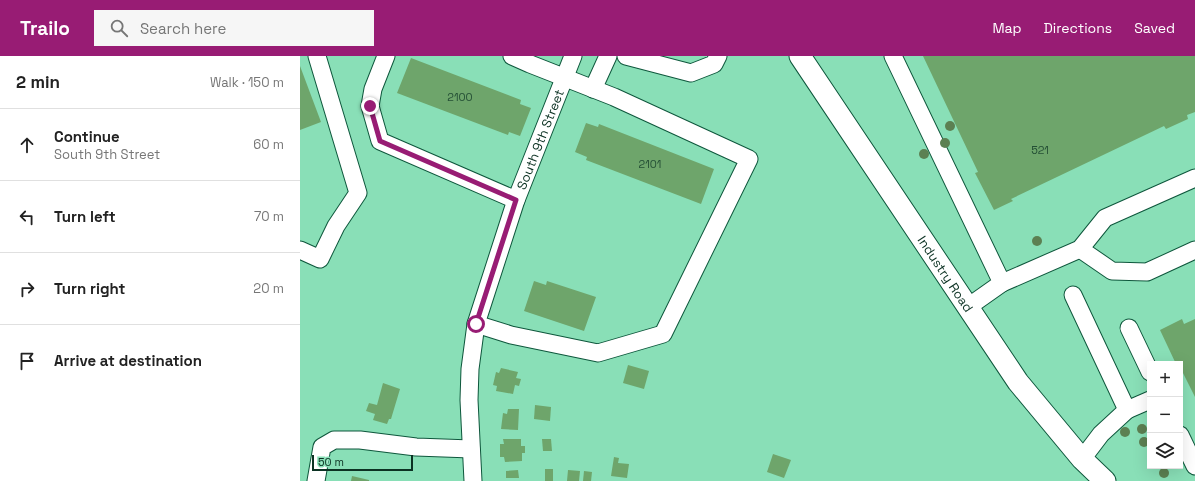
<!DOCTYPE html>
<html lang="en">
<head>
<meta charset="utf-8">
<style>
	:root { --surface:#fff; --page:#f6f6f6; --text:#222; --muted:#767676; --line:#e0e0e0; --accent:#981c74 }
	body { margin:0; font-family:"Space Grotesk",sans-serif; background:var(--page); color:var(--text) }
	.controls { position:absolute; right:12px; bottom:12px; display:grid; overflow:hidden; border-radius:0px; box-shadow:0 4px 16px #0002 }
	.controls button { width:36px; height:36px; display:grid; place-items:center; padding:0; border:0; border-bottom:1px solid var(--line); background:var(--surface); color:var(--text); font:20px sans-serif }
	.scale { position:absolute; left:12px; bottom:10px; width:101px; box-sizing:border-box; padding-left:4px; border:2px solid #0c3223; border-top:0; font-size:11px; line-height:14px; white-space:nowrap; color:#0c3223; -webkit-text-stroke:3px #89dfb7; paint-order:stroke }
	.stop { position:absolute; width:12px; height:12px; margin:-9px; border:3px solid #981c74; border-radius:50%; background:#fff }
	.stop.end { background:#981c74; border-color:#fff; box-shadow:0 1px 4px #0008 }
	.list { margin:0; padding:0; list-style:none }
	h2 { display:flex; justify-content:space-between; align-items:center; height:52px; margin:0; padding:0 16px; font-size:17px }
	h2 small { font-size:13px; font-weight:400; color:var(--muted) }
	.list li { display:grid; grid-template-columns:26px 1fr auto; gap:12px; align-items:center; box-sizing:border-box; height:72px; padding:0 16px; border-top:1px solid var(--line) }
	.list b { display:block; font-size:15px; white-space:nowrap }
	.list p { margin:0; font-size:13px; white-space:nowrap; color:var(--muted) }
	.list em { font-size:13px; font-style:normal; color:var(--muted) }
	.icon { flex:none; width:22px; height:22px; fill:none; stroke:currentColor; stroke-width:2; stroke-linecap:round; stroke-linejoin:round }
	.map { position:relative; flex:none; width:895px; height:425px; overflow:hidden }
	header { display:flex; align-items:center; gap:24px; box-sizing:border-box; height:56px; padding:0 20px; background:var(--accent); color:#fff }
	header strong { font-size:19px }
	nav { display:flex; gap:22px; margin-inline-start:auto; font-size:14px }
	.search { width:280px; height:36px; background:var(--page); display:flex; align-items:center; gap:10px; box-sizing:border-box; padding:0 14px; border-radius:0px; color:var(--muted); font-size:15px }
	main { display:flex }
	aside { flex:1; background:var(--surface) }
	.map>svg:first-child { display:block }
	.building { fill:#6ea56b }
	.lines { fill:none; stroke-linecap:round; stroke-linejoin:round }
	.minor-casing { stroke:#0e573c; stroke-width:19 }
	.major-casing { stroke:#0e573c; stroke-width:23 }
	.minor { stroke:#fff; stroke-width:17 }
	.major { stroke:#fff; stroke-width:21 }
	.tree { fill:#5c8052 }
	.route { stroke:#981c74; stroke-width:5 }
	.labels { text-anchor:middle; stroke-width:4; stroke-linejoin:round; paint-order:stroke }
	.number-label { font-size:11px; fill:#244f35 }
	.street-label { font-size:13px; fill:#0c3223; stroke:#89dfb7 }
</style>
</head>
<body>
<header>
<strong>Trailo</strong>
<div class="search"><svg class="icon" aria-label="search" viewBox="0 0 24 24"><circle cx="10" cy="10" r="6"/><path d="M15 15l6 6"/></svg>Search here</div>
<nav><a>Map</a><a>Directions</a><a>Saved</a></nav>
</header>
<main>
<aside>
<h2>2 min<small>Walk · 150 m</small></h2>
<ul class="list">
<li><svg class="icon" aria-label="ahead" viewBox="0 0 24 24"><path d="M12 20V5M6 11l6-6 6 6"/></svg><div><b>Continue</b><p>South 9th Street</p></div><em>60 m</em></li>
<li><svg class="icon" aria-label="left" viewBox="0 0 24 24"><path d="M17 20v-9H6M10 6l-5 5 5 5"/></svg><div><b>Turn left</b></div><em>70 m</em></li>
<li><svg class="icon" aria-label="right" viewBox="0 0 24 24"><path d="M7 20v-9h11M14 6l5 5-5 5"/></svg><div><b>Turn right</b></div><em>20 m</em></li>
<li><svg class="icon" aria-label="arrive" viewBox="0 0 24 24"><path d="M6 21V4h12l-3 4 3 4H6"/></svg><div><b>Arrive at destination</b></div></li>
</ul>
</aside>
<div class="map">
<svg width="895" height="425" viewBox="0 0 895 425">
	<rect width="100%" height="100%" fill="#89dfb7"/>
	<g class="building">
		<path d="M623 0H895V56L887 59 888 63 866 73 864 70 711 143 713 145 694 154 675 117 678 116Z"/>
		<path d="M111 2 221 44 220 48 231 52 220 80 209 76 208 79 97 37Z"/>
		<path d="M0 10 21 66 0 74Z"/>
		<path d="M286 67 298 71 299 68 414 113 401 148 286 104 287 101 275 96Z"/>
		<path d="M234 225 246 229 247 225 296 241 284 275 224 255Z"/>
		<path d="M882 263 884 268 895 263V341L881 313 880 314V308H876L860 274Z"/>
		<path d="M328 309 349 315 344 333 323 327Z"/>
		<path d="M201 312 218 316 216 322 221 323 219 330 215 329 213 338 196 335 197 330 193 329 196 316 199 317Z"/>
		<path d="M83 327 100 333 91 363H89L87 368 73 364 75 358 66 355 69 347 77 349Z"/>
		<path d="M235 349 251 351 250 365 234 363Z"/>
		<path d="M208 353H219L218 374 201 373 203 357 207 358Z"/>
		<path d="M203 383H221V390H225V397H222V405L205 406 204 401H200V388H204Z"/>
		<path d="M242 383H251L252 395H243Z"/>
		<path d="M473 398 491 404 484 422 467 416Z"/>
		<path d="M314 401 319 402 318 407 329 408 327 422 311 420Z"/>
		<rect x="245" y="413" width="8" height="12"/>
		<path d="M218 414 219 422H206V415Z"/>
		<path d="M268 414 280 415 279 425H267Z"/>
		<path d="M284 415 292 416 291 425H283Z"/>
		<path d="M52 420 69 424V425H51Z"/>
	</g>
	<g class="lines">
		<defs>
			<g id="minor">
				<path d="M86 0 73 33 70 50 80 85 216 144"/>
				<path d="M326 0 391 17 414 8 418 0"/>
				<path d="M593 0 702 227 668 251"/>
				<path d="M293 33 308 0"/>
				<path d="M780 193 812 215 847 216 895 194"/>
				<path d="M0 194 20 203 36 170 58 137 17 0"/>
				<path d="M702 227 780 193 805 162 895 122"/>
				<path d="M773 239 827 354 801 378 782 403"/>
				<path d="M176 268 211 279 298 297 363 278 449 103 314 41 230 8 212 0"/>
				<path d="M829 272 850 316"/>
				<path d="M827 354 850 344"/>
				<path d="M880 379 895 410"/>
				<path d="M16 425 22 391 34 384H60L116 391 171 393"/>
				<path id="s1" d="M173 425 169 344 170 313 176 268 216 144 273 0"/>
			</g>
			<g id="major">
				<path id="s2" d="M500 0 718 326 782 403 805 425"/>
			</g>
		</defs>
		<use href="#minor" class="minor-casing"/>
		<use href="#major" class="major-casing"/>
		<use href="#minor" class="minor"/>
		<use href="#major" class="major"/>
	</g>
	<g class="tree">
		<circle cx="650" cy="70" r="5"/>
		<circle cx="645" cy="87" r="5"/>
		<circle cx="624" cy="98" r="5"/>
		<circle cx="737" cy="185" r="5"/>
		<circle cx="842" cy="373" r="5"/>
		<circle cx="825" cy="376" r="5"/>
		<circle cx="844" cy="386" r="5"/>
		<circle cx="864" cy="417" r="5"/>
	</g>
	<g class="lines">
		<path class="route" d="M70 50 80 85 216 144 176 268"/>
	</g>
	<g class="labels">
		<g class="number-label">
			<text x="160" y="45">2100</text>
			<text x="740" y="98">521</text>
			<text x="350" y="112">2101</text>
		</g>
		<g class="street-label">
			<text dy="5" stroke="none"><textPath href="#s1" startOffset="353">South 9th Street</textPath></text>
			<text dy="5" stroke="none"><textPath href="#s2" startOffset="262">Industry Road</textPath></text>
		</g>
	</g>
</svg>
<div class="controls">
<button>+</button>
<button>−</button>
<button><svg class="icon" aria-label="layers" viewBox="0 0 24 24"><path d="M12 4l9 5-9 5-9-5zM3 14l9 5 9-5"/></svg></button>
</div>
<div class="scale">50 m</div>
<div class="stop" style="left:176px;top:268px"></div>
<div class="stop end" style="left:70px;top:50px"></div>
</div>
</main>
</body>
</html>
